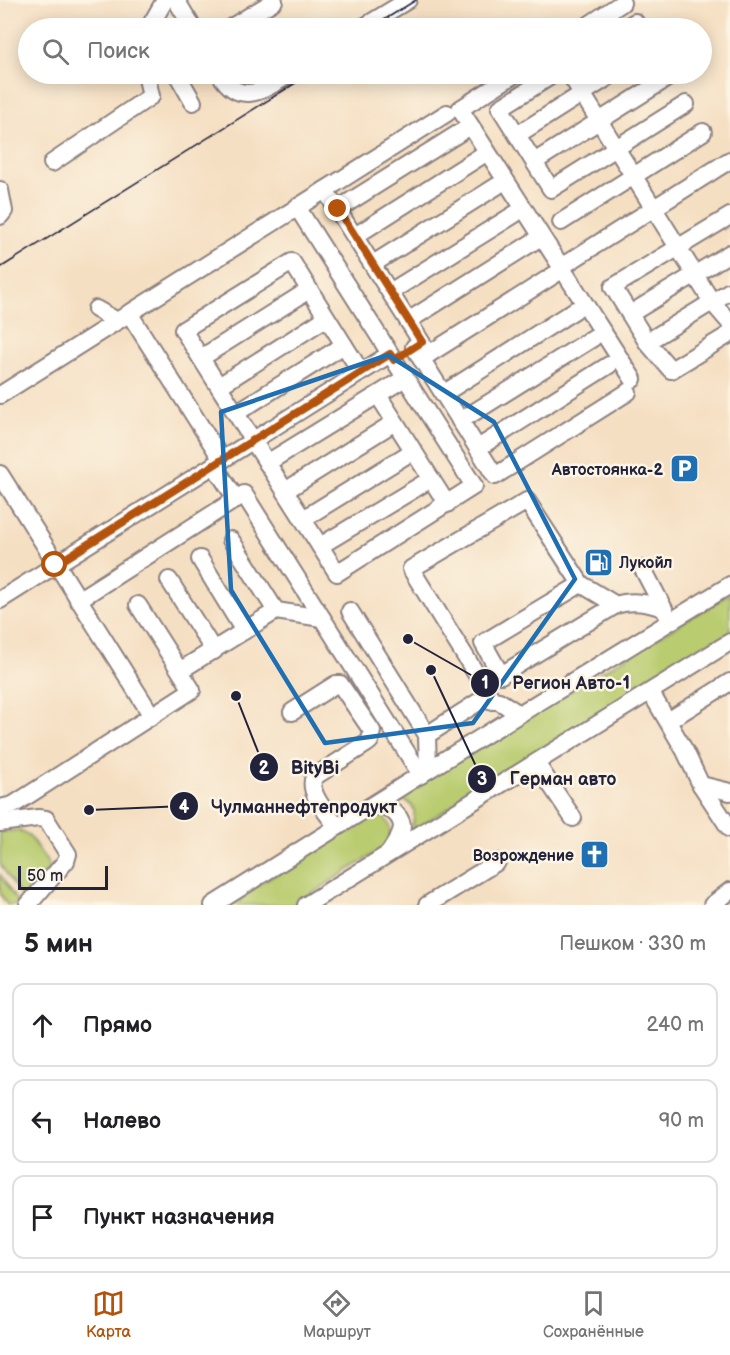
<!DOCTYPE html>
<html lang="ru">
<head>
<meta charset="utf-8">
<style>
	:root { --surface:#fff; --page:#f6f6f6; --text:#202124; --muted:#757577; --line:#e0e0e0; --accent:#b45309 }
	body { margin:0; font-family:"Balsamiq Sans",sans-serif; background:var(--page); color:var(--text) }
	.scale { position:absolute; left:18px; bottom:15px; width:90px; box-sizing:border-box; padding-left:6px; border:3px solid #22223b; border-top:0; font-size:16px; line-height:21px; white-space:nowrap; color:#22223b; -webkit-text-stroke:4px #fcf5e5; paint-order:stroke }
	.stop { position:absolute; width:18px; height:18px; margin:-14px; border:4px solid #b45309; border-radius:50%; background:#fff }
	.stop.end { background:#b45309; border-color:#fff; box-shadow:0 2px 6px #0008 }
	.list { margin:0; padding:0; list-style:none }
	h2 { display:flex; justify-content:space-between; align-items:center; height:78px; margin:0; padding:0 24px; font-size:26px }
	h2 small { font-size:20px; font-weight:400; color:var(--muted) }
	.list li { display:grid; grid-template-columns:39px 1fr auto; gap:18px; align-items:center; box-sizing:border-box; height:84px; margin:0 12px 12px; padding:0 12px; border:2px solid var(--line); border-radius:12px }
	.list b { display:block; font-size:22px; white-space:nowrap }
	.list em { font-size:20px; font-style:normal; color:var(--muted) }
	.icon { flex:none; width:33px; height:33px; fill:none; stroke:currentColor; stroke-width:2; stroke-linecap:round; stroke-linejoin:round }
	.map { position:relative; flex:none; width:730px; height:905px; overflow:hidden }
	.search { position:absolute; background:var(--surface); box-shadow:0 3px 15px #0003; left:18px; right:18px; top:18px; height:66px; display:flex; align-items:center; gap:15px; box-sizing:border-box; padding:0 21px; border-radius:33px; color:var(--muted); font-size:22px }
	.sheet { height:366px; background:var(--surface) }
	nav { display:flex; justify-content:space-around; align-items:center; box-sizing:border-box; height:84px; border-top:2px solid var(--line); background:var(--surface); font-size:16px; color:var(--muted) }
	nav a { display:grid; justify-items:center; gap:3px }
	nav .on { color:var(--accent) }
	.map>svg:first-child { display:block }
	.green { fill:#b9cc70; stroke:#6e7756; stroke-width:1.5 }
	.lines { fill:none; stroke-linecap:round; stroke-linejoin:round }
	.minor-casing { stroke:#8c807e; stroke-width:20 }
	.minor { stroke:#fff; stroke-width:16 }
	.tram { stroke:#22223b; stroke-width:1.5 }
	.route { stroke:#b45309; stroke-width:8 }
	.marked { fill:none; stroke:#1f6fb2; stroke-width:4.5; stroke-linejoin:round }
	.labels { text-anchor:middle; stroke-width:5; stroke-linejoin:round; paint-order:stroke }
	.poi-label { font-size:16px; font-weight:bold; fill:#22223b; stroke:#fcf5e5; text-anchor:end }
	.leader { fill:none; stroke:#22223b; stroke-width:2 }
	.callout-dot { fill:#22223b; stroke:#fcf5e5; stroke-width:2 }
	.mark-label { font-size:18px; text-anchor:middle; font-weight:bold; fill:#fff }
	.callout-label { font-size:18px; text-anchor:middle; font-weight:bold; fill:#22223b; stroke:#fcf5e5; stroke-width:5; stroke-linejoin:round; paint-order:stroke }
</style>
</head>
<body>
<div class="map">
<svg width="730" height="905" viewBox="0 0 730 905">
	<rect width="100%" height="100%" fill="#fcf5e5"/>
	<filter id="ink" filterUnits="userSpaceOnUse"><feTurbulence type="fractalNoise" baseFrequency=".0167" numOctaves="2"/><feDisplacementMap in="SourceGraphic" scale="12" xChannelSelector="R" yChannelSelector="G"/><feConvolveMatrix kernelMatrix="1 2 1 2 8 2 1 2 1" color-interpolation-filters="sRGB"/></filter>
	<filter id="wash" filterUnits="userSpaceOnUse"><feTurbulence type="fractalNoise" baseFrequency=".008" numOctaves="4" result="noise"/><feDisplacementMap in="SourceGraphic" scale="24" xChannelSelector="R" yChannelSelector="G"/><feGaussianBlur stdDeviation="1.35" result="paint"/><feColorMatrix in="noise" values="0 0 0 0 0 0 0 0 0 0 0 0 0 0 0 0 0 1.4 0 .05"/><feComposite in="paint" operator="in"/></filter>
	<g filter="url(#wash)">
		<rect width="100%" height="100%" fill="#f5dfc2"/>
		<g class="green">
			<path d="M730 593V634L410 832C414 820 419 808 406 801H391Z"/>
			<path d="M375 813 382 815C393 826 392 834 385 847L294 905H230L236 898Z"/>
			<path d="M18 830 29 835 49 865 47 872 24 901 0 864V832Z"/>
			<path d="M0 874 19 905H7L0 893Z"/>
		</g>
	</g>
	<g filter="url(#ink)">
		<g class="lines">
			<defs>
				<g id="minor">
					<path d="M176 0 193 28"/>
					<path d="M151 28 150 26 165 0"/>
					<path d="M230 28 274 1"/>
					<path d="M362 28 408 0"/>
					<path d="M584 28 622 3"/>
					<path d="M625 28 635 22"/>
					<path d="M177 74 193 102"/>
					<path d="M220 74C240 108 265 89 290 74"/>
					<path d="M515 74 460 109 633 379"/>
					<path d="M554 74 500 108 551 189 686 104"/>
					<path d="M570 74 712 302 730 323"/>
					<path d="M517 135 613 74"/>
					<path d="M534 162 669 77"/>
					<path d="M52 163 151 96 146 74"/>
					<path d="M325 190 429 354"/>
					<path d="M297 207 474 486 337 573 183 330 292 262 361 372"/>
					<path d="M338 209 464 130"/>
					<path d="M0 216 4 211 0 190"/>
					<path d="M730 216 613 287 647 342 671 370 730 334"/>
					<path d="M561 222 703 132"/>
					<path d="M355 236 481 156"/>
					<path d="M373 264 497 186"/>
					<path d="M561 267 730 160"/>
					<path d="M390 292 515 214"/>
					<path d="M96 309 117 321"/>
					<path d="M129 313 222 460"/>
					<path d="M630 314 730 253"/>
					<path d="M408 321 533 242"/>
					<path d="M647 342 730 291"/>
					<path d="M414 347 495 476 628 392"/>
					<path d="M201 358 309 290"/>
					<path d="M421 359 554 275"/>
					<path d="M219 386 326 318"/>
					<path d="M443 394 575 310"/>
					<path d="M0 395 447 113"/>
					<path d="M378 395 447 504"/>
					<path d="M236 413 344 345"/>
					<path d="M460 421 593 338"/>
					<path d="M478 448 609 365"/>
					<path d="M267 463 405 378"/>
					<path d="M214 465 236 499"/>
					<path d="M0 474 152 716"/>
					<path d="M285 491 395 422"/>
					<path d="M303 519 413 451"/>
					<path d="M231 540 276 611"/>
					<path d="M320 546 431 479"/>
					<path d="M200 559 244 631"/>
					<path d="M643 569 666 613"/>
					<path d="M169 580 214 651"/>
					<path d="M0 600 390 354"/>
					<path d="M78 600 244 494 421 775"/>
					<path d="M616 605 581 584 483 643 501 675 616 605C631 600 649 603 663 608"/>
					<path d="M350 611 427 735"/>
					<path d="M181 670 276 611 322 618"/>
					<path d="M651 693 685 751 701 785 730 829"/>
					<path d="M493 701 411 569 527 501 581 584"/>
					<path d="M292 712 336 684H340L372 731 370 741 366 744 314 777C307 793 328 814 337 827"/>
					<path d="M668 721 730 682"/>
					<path d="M536 763 573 818"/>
					<path d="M428 770 427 735 483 699 499 701 519 714"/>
					<path d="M701 785 730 792"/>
					<path d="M0 808 13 805 192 690 138 605"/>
					<path d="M367 810C368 809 375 806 376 806 387 804 401 815 402 826 402 835 394 845 389 853"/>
					<path d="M0 823 38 818 46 819 68 854 66 861 28 905"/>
					<path d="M213 905 428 770 730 585"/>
					<path d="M306 905 730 642"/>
					<path d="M427 905 497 862"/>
					<path d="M712 905 730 891"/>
				</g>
			</defs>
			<use href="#minor" class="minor-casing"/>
			<use href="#minor" class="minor"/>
			<g class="tram">
				<path d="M371 28 416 0"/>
				<path d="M0 268 310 74"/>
			</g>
		</g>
	</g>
	<g class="lines" filter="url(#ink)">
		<path class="route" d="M55 565 390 354 394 360 422 342 338 209"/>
	</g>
	<path class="marked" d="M388 355 494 422 575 579 473 723 325 743 231 590 221 412Z"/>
	<defs>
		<symbol id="parking-square" viewBox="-11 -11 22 22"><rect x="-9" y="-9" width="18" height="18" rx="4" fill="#1f6fb2" stroke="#fcf5e5"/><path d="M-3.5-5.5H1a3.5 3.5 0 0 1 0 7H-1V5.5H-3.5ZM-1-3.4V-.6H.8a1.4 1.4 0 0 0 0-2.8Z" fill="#fff"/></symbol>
		<symbol id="fuel-square" viewBox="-11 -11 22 22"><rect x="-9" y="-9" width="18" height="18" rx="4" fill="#1f6fb2" stroke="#fcf5e5"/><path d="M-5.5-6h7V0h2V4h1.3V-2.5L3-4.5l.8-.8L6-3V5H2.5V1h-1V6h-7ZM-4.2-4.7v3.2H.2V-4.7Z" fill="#fff"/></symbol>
		<symbol id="church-square" viewBox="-11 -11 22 22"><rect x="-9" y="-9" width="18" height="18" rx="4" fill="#1f6fb2" stroke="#fcf5e5"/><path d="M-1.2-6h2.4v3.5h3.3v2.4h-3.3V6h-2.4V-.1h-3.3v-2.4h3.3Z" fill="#fff"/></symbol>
	</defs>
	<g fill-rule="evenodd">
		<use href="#parking-square" x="668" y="452" width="33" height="33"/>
		<use href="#fuel-square" x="582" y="546" width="33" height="33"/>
		<use href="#church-square" x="578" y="838" width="33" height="33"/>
	</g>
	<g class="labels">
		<g class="poi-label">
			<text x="663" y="475">Автостоянка-2</text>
			<text x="619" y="568" text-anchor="start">Лукойл</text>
			<text x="574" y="861">Возрождение</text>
		</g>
	</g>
	<path class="leader" d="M408 639L485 683M236 696L264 767M431 670L482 779M89 810L184 806"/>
	<g class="callout-dot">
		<circle cx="408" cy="639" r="6"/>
		<circle cx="236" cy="696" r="6"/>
		<circle cx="431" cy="670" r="6"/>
		<circle cx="89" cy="810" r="6"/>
		<circle cx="485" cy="683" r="15"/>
		<circle cx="264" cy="767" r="15"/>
		<circle cx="482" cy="779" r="15"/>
		<circle cx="184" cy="806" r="15"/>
	</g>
	<g class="mark-label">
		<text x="485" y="689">1</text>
		<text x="264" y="774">2</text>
		<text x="482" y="785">3</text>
		<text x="184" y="813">4</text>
	</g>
	<g class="callout-label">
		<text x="571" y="689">Регион Авто-1</text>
		<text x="315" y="774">BityBi</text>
		<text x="563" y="785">Герман авто</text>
		<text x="304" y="813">Чулманнефтепродукт</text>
	</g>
</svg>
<div class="scale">50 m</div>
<div class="stop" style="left:55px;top:565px"></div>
<div class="stop end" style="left:338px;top:209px"></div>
<div class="search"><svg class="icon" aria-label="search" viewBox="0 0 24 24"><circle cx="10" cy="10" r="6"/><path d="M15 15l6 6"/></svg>Поиск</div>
</div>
<section class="sheet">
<h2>5 мин<small>Пешком · 330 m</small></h2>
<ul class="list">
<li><svg class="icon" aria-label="ahead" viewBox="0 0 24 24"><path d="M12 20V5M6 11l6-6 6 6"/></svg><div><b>Прямо</b></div><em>240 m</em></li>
<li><svg class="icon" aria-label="left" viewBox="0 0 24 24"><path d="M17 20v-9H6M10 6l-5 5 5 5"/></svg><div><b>Налево</b></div><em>90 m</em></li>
<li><svg class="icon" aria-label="arrive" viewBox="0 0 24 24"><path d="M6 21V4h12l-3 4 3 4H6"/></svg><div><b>Пункт назначения</b></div></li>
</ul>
</section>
<nav>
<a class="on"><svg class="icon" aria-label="map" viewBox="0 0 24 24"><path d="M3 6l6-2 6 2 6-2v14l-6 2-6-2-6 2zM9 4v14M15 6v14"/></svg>Карта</a>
<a><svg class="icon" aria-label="directions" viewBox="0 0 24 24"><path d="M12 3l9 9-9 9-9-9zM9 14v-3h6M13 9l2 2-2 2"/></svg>Маршрут</a>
<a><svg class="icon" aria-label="saved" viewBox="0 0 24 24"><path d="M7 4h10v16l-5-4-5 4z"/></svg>Сохранённые</a>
</nav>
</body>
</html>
